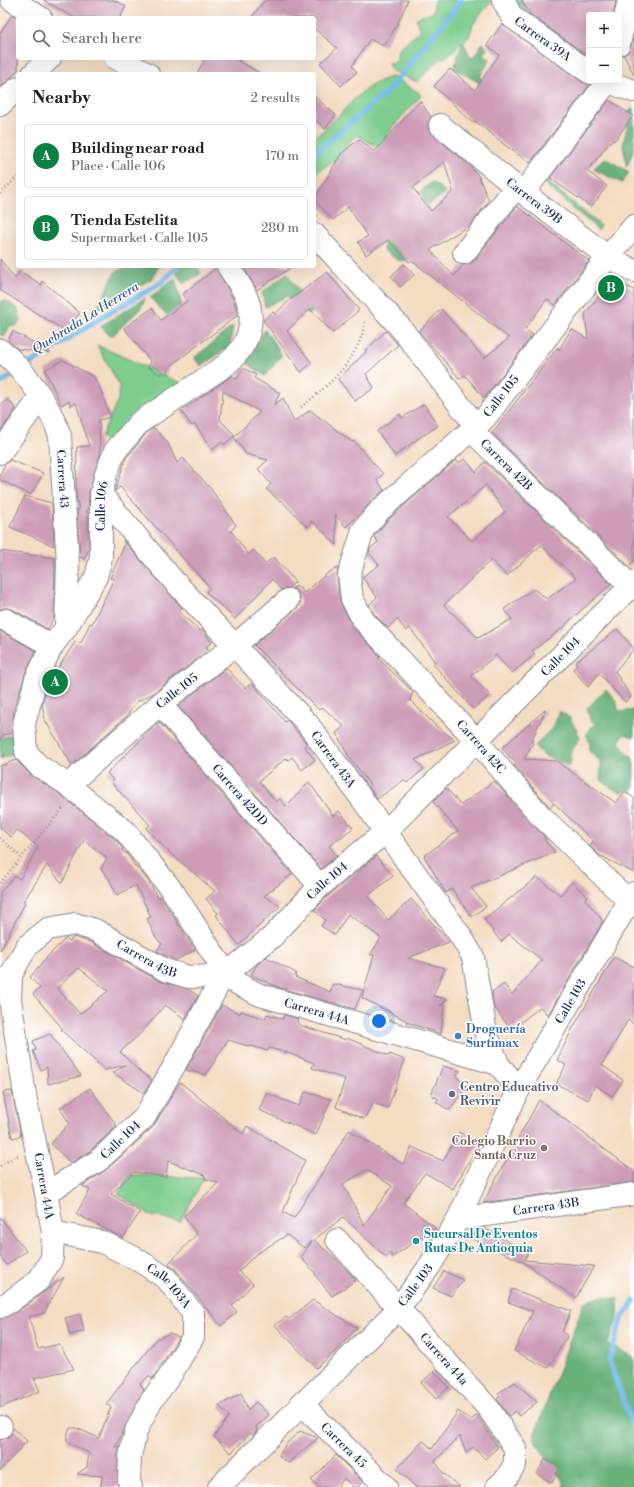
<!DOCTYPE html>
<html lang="en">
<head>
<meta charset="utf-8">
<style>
	:root { --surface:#fff; --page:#f6f6f6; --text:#202124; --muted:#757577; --line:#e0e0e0; --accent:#0b8043 }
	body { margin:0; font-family:"Libre Bodoni",serif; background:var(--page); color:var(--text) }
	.controls { position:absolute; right:12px; top:12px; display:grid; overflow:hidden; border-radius:4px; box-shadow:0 4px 16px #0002 }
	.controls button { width:36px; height:36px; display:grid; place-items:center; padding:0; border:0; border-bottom:1px solid var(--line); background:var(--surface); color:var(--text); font:20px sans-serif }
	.you { position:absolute; left:379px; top:1021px; width:14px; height:14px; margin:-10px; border:3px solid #fff; border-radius:50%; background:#1a73e8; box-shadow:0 0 0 6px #1a73e833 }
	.badge { display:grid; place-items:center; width:26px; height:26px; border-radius:50%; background:var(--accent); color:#fff; font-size:13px; font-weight:700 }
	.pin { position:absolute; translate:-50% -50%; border:2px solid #fff; box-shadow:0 1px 4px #0006 }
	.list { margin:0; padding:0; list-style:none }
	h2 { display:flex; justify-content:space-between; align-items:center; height:52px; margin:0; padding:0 16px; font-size:17px }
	h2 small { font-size:13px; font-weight:400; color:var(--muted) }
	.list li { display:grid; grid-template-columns:26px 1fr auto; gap:12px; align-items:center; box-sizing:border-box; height:64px; margin:0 8px 8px; padding:0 8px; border:1px solid var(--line); border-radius:4px }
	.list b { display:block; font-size:15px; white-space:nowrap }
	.list p { margin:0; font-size:13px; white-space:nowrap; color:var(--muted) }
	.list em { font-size:13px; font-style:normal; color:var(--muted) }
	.icon { flex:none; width:22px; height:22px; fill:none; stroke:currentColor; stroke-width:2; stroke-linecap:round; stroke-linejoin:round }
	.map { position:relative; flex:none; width:634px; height:1487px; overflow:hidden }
	.search { position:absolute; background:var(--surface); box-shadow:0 4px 16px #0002; left:16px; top:16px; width:300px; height:44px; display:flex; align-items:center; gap:10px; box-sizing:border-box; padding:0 14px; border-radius:4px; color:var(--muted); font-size:15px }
	.panel { position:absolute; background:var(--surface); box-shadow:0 4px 16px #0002; left:16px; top:72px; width:300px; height:196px; border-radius:4px }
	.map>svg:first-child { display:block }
	.green { fill:#7fce8e; stroke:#4d7e76 }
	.forest { fill:#67b179; stroke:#41706c }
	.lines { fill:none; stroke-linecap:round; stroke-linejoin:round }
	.stream { stroke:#75bced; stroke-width:5.5 }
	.building { fill:#cd9cb7; fill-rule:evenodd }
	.minor-casing { stroke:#888690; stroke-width:24 }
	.path { stroke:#888690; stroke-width:2.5; stroke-dasharray:1 3; stroke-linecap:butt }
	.minor { stroke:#fff; stroke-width:22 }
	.shop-dot { fill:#3f7fe0; stroke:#fff; stroke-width:1.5 }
	.service-dot { fill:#5c6f8a; stroke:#fff; stroke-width:1.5 }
	.education-dot { fill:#8d6e63; stroke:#fff; stroke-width:1.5 }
	.culture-dot { fill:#0f9aa8; stroke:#fff; stroke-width:1.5 }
	.labels { text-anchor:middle; stroke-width:3; stroke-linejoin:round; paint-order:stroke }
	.street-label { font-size:12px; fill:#1b2f5e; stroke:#fff }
	.shop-label { font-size:12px; font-weight:bold; fill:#366cbe; stroke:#fff; text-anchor:start }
	.service-label { font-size:12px; font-weight:bold; fill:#4e5e75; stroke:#fff; text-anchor:start }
	.education-label { font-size:12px; font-weight:bold; fill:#785e54; stroke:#fff; text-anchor:end }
	.culture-label { font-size:12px; font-weight:bold; fill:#0d838f; stroke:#fff; text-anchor:start }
	.water-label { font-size:13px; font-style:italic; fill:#365989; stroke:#fff }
</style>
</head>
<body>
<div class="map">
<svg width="634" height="1487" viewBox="0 0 634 1487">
	<rect width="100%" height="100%" fill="#fff"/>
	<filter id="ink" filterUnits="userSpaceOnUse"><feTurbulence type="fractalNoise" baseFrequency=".025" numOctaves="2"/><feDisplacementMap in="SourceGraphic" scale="8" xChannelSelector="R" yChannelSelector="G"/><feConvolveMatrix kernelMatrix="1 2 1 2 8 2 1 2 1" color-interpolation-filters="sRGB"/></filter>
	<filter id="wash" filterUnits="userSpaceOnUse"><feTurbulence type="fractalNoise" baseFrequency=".012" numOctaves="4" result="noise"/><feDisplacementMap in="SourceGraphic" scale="16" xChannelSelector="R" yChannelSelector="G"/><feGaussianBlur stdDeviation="0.9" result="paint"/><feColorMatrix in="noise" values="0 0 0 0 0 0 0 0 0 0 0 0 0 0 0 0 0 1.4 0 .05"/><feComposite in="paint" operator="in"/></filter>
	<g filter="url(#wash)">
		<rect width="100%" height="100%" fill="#f4dcc1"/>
		<g class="green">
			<path d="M434 0H492L473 24 469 37 446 57 439 60 417 82 391 70 388 63 398 61 397 51 420 31 416 18 433 13Z"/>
			<path d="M393 77 418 92 421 96 393 126 380 148 357 135 349 142 339 159C329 161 324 170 314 173V137C342 120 358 83 393 77Z"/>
			<path d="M97 345 185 385 109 443 101 437 118 400 119 385Z"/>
			<path d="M130 1175 204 1178 180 1222 152 1216 118 1194Z"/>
		</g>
		<g class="forest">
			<path d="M510 0H521L536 13 545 26H551L589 53V60L545 34 518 6Z"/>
			<path d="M463 42 472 59 483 43 487 49 483 54 490 59 480 77 498 94 454 68Z"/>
			<path d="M634 108V149L627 166 623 146 628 122 624 115Z"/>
			<path d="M605 158 629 172 622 183 593 169Z"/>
			<path d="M536 172 601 226 598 230 532 173Z"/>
			<path d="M432 182 446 192 427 206 421 191Z"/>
			<path d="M385 238 407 260H398L383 250Z"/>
			<path d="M131 266H159L151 279 95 313 115 272Z"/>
			<path d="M177 266H196L201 273 183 284 175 270Z"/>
			<path d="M287 273 313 312 308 314 287 296 265 307 262 293Z"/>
			<path d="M175 279 184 314 176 320 163 312 150 297Z"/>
			<path d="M145 298 141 308 111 337 101 326Z"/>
			<path d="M5 300 18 309 21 321 15 327 10 325 5 336 0 335V302Z"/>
			<path d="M233 326 230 346 201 366 194 358Z"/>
			<path d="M265 330 282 355 265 376 246 362Z"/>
			<path d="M606 689 616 701 619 712 634 710V737L624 734 619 742 628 755 632 757 634 764V789C619 796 611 788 600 779L601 762 589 751 590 744 586 733 595 723 590 720 587 708Z"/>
			<path d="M560 711 570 718 580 737 570 754 571 761 569 766 544 756 535 746 553 727Z"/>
			<path d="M15 734 20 752 0 759V738Z"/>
			<path d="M600 1297 618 1299V1316L608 1344 634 1357V1487H564L563 1481 533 1439 584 1302Z"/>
		</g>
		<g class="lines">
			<g class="stream">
				<path d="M314 154 388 91 462 0"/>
				<path d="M25 367 107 314 161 283 178 266"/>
				<path d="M0 383 16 373"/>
				<path d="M634 1301 621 1320 609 1361 634 1429"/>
			</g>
		</g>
		<g id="blocks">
			<g class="building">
				<path d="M43 0H114L126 6 120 18H75Z"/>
				<path d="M265 0H408L398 23 384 46 370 39 352 66 357 72 341 86 320 63 337 48 314 28V18H251Z"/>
				<path d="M521 0H616L613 15H589V57L531 15Z"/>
				<path d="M12 15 18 18V70L0 88V33Z"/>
				<path d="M502 24 582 82 590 84 530 163 502 143V142L475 121 473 123 434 86 450 69 475 90 499 55 487 45Z"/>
				<path d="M634 34V75L624 55 628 52 631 47Z"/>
				<path d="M205 58H234L261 74H197Z"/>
				<path d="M314 96 336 115 325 129 314 119Z"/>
				<path d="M609 100 633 116 614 141 612 140 587 171 607 186 591 207 550 178Z"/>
				<path d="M420 101 431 117 428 123V130L470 166 478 175 489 201 471 224 430 250 454 276 463 265 469 264 474 261 517 206 589 261 555 305 547 299 525 329 533 335 484 398 465 375 460 379 419 331 441 309 484 358 509 338 411 260 409 262 388 240 366 255 358 242 368 236 348 207 333 220 314 200 341 154 359 139 374 152ZM444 161 453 191 431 211 413 188Z"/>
				<path d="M0 259 15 279 20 271 42 285V281L80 313 65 331 0 290Z"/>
				<path d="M404 264 414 275 400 287 391 276Z"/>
				<path d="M243 266H293L257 290Z"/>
				<path d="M216 268 234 301 238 315 169 367 166 374 162 372 161 375 148 367 151 362 124 328 152 308 161 320 187 301 183 294Z"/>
				<path d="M327 272 359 310 333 333 310 309 287 331 312 363 301 372 263 320 273 312 275 314 291 299Z"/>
				<path d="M612 279 634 290V561L629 566 492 433 557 348 560 349 571 329 588 339 585 314Z"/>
				<path d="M13 331 50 352V353L18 349 8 340Z"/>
				<path d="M386 331 398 345 366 374 374 388 355 401 338 379 366 352 365 351Z"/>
				<path d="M63 360 94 377 101 391 110 417 99 420 100 456 89 491 88 510 86 512H88V551L84 559 80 557 77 509 79 510 76 494 77 447 89 446 76 403 70 406 69 401 61 405 45 370Z"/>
				<path d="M243 368 256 375 254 378 280 393 274 405 283 398 294 422 310 410 352 442 354 441 383 474 377 480 384 490 346 527 335 514 337 545 312 521 307 527 281 500 280 501 266 489 271 484 258 469 268 460 246 454 234 437 260 412 223 391 220 420 235 435 224 445 222 442 212 450 195 424 192 426 181 411 232 376 237 379Z"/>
				<path d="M8 399 16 409 0 432V406Z"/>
				<path d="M424 404 438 426 416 440 395 456 377 431 400 414 402 418Z"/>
				<path d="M154 428 168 443 177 463 183 458 211 489 236 525 231 531 248 554 254 550 265 564 274 557 295 582 289 588 281 590 272 579 235 619 206 592 210 588 120 487 115 491 126 458 148 431Z"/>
				<path d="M465 459 476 472 485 462 611 584 567 623 565 626 532 651 535 654 512 673 496 655 471 676 490 695 473 709 433 664 435 662 410 628 406 631 397 619 388 628 374 614 369 605 377 597 362 577 379 565 369 553 370 549 378 542 374 536 389 519 456 460 458 463ZM486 485 505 512 472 541 448 517ZM541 545 576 578 547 599 534 589 504 609 512 619 478 638 444 605 491 560 507 576Z"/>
				<path d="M10 460 43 473 31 495 0 480V474L5 465Z"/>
				<path d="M25 496 52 503 54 546 10 527Z"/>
				<path d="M123 540 182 608 179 612 200 631 203 630 212 643 206 646 208 648 200 657 152 694 136 702 127 716 72 765 45 720 42 703 48 683 54 671 59 667 75 642 81 643 90 623 92 624 108 591 114 578H110L125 544Z"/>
				<path d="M0 551 55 558 54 617 48 629 12 609 6 608 0 609Z"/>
				<path d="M338 568 337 577 340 601 353 627 380 656 378 658 413 692 410 700 436 726 455 740 415 760 424 769 407 783 404 780 377 799 369 787 370 785 348 755 336 733 344 726 322 707 319 710 254 645 300 605V597L297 592 292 588 298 586 304 593 329 572Z"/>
				<path d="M617 629 634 649 615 671 631 697 625 702 599 673 588 687 573 669 577 665 576 662Z"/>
				<path d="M0 631 36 651 25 674 14 709 12 733 3 735 0 741Z"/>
				<path d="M226 668 245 688 252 683 285 722 287 720 307 744 304 746 315 760 302 770 292 757 288 760 286 758 259 781 276 802 280 799 286 806 309 782 333 816 339 811 353 828 329 846 337 856 321 869 178 706Z"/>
				<path d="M546 709 531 741 533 743 524 759 556 761 616 803 625 792 634 798V873L599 855 590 846 593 841 554 803 550 808 548 805 514 766 516 764 502 748Z"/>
				<path d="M159 722 292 874 264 896 280 906 239 945 216 915 218 913 206 899 215 891 170 853 151 834 146 828 150 825 111 782 113 780 107 773Z"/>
				<path d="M16 760 32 776 61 795 116 840 123 849 121 850 127 854 137 869 138 868 149 882 157 897H161L195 950 176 960 157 951 162 944 156 938 147 919 151 917 136 885 117 895 109 879 101 869 107 858 84 840 62 883 47 865 23 902 25 903 0 951V892L15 876 20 879 38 847 17 830 11 837 0 828V766Z"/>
				<path d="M494 781 544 836 546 842 555 852 471 888 486 906 472 917 452 889 446 893 424 856 458 831 433 802 446 788 461 805Z"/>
				<path d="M376 856 393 876 368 896 388 920 411 899 449 942 408 958 445 968 433 996 447 999 440 1006 444 1004 441 1034 406 1022 407 1021 362 998 374 955H370L381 938 348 914 335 935 321 926 325 920 314 910 329 895Z"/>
				<path d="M537 877 560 895 572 882 588 897 585 899 603 921 548 1015 540 1007 511 1030 494 1007 492 992 504 984 512 995 542 960 509 934 501 942 484 919Z"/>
				<path d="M74 937 90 942 159 981 188 989 198 996 185 1019 165 1005 142 1032 120 1052 138 1070 152 1080 144 1093 113 1073 125 1065 105 1070 61 1030 63 1029 33 994 40 988 30 977 41 965 40 964 66 938 69 941ZM79 968 108 991 80 1014 57 988Z"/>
				<path d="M266 957 296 973 295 977 330 992 333 984 363 990 355 1009 280 988 251 975 256 966Z"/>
				<path d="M614 957 634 967V1024L628 1020 602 1065 623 1080 612 1096 595 1085 588 1100 556 1084 566 1065 557 1060 573 1028Z"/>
				<path d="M222 1005 240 1014 241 1011 265 1019 267 1014 283 1019 284 1015 298 1019 297 1022 299 1025 346 1040 347 1038 389 1056 390 1054 405 1060 388 1108 373 1103 364 1119 336 1107 345 1079 312 1068 314 1063 291 1054 269 1048 268 1051 252 1046 251 1047 228 1040 206 1075 186 1070Z"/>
				<path d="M50 1034 81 1076 48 1084 47 1067 41 1070 33 1051 36 1050 33 1041Z"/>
				<path d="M443 1066 460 1071 456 1076 467 1087 449 1110 436 1102 439 1099 431 1095Z"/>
				<path d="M180 1082 243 1134 247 1126 305 1160 283 1212 294 1218 349 1130 403 1164 412 1147 443 1161 459 1132 479 1144 453 1189 425 1173 403 1203 436 1228 392 1257 390 1253 386 1257 343 1217 314 1240 336 1259 356 1280 332 1296 315 1275 316 1274 301 1258 312 1241 304 1248 287 1235 256 1254 239 1271 253 1284 232 1306 237 1312 221 1326 176 1270 168 1264 197 1234 184 1216 218 1183 204 1178 205 1175 168 1161 166 1177 134 1172 111 1194 140 1212 123 1238 76 1214 90 1190 82 1186 106 1170 153 1127ZM367 1170 392 1186 364 1225 343 1184Z"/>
				<path d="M90 1088 117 1126 90 1151 71 1163 51 1144 69 1123 60 1108Z"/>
				<path d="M12 1091 21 1136 12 1138 3 1092Z"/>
				<path d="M305 1092 331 1099 316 1135 259 1110 266 1093 299 1106Z"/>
				<path d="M539 1100 634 1171V1182L483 1203Z"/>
				<path d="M0 1217 26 1251 7 1265 0 1256Z"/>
				<path d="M484 1228 528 1253 524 1260 594 1266 576 1298 523 1262 466 1236 471 1230Z"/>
				<path d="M444 1271 463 1280 451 1296 433 1288Z"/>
				<path d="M64 1277 44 1313 29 1317 38 1349 59 1344 74 1369 34 1378 40 1391 0 1408V1319L18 1311Z"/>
				<path d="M512 1289 571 1311 562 1332 568 1335 548 1368 514 1351 533 1311 508 1302Z"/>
				<path d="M313 1300 357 1328 335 1352 316 1368 275 1325 286 1317 289 1319Z"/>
				<path d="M80 1314 84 1331 70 1335 65 1318Z"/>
				<path d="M170 1333 179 1337 152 1379 149 1376 140 1384 144 1389 115 1448 120 1445 118 1456V1487H101L102 1476 77 1474 87 1467 89 1453 67 1442V1436L70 1428H76L99 1438 111 1407 106 1404 156 1339Z"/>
				<path d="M434 1371 449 1387 436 1399 421 1383Z"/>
				<path d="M515 1382 537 1402 519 1416 515 1411 509 1416 497 1399 500 1396 498 1393Z"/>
				<path d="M241 1393 248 1410 256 1402 269 1415 256 1427 257 1431 253 1435 250 1433 231 1453 214 1437 229 1416 219 1406Z"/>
				<path d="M458 1411 471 1420 477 1415 498 1447 485 1459 473 1447 466 1453 460 1436 435 1461 443 1473 460 1487H416L397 1469 423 1441 432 1449Z"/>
				<path d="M13 1428 27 1441 0 1471V1440L9 1437Z"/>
				<path d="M300 1431 318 1438 288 1463 279 1456 286 1444Z"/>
				<path d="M336 1455 363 1482 358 1487H353L344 1478 337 1487H319L311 1480Z"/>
				<path d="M545 1459 560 1467 552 1483 537 1474Z"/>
			</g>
		</g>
	</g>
	<g filter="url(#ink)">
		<use href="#blocks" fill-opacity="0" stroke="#888690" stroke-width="1"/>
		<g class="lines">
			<defs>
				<g id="minor">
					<path d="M12 0 41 18"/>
					<path id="s1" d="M503 0 512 17 589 72"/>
					<path d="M619 44 629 0"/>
					<path d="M115 58 148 74"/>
					<path d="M33 74 50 58"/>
					<path d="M605 81 634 91"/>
					<path d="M0 105 18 88"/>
					<path id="s2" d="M440 125 516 187 608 257 634 271"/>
					<path d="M524 192 608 81"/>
					<path id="s3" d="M634 226 608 257 485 418 380 510 363 530 349 575 352 599 364 621 476 740 539 814 634 906"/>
					<path id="s4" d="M314 234 400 327 475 425 478 437 634 589"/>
					<path d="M464 253 516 187"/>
					<path id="s5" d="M0 350C24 368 51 407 60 436L68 564 66 625"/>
					<path d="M0 453 40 398"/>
					<path id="s6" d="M101 494 173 580 307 723 460 935 473 957 486 1033 498 1064"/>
					<path d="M6 620 52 646"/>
					<path id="s7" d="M160 704 320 886"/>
					<path id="s8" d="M68 785 160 704 234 646 288 600"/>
					<path id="s9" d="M223 976 220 964 214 955 174 893 125 831 68 785 39 766 26 752 24 724 36 679 52 646 66 628 96 577 101 557V494L106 474 115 451 140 422 226 365C248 347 257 322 246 296 241 285 234 276 228 266"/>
					<path id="s10" d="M46 1193 98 1161 144 1118 173 1068 223 976 272 937 320 886 385 832 634 583"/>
					<path id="s11" d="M458 1219 634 1194"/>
					<path id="s12" d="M53 1232 102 1242 135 1258 166 1278 193 1313V1337L170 1376 151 1401 136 1431 130 1456 129 1481 131 1487"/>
					<path id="s13" d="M337 1240 489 1409 515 1448V1464L506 1479 497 1487"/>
					<path id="s14" d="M0 1307 11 1301 39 1280 52 1258 53 1232 46 1193 26 1101 10 999 11 975 27 946 48 929 75 924 95 930 165 970 188 977 223 976 260 995 498 1064 519 1089"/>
					<path id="s15" d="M301 1403 386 1487"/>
					<path d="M0 1428 1 1427"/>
					<path id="s16" d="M219 1487 398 1309 429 1267 458 1219 519 1089 634 893"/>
				</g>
			</defs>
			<use href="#minor" class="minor-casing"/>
			<g class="path">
				<path d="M0 194 18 176"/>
				<path d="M301 407C329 386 361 357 365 320"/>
				<path d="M0 756 8 755"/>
				<path d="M0 838 21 857"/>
				<path d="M0 883 64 807"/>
				<path d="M0 1166 18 1155"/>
			</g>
			<use href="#minor" class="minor"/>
		</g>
	</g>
	<circle class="shop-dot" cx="458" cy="1036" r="4"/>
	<circle class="service-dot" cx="452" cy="1094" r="4"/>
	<circle class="education-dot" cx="544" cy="1148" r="4"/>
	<circle class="culture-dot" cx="416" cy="1241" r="4"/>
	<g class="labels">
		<g class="street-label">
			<text dy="4" stroke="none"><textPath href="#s1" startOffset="57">Carrera 39A</textPath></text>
			<text dy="4" stroke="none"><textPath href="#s2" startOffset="121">Carrera 39B</textPath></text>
			<text transform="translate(501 396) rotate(-52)" y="4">Calle 105</text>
			<text dy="4" stroke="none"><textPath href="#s4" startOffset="302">Carrera 42B</textPath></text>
			<text dy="4" stroke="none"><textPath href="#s5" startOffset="149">Carrera 43</textPath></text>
			<text dy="4" stroke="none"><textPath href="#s9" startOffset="568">Calle 106</textPath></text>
			<text dy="4" stroke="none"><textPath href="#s10" startOffset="752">Calle 104</textPath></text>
			<text dy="4" stroke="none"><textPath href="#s8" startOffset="144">Calle 105</textPath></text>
			<text dy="4" stroke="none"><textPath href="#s3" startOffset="677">Carrera 42C</textPath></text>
			<text dy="4" stroke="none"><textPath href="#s6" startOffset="353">Carrera 43A</textPath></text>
			<text dy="4" stroke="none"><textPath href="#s7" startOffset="121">Carrera 42DD</textPath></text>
			<text dy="4" stroke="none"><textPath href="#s10" startOffset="428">Calle 104</textPath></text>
			<text dy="4" stroke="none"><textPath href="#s14" startOffset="528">Carrera 43B</textPath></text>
			<text dy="4" stroke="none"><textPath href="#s16" startOffset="606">Calle 103</textPath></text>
			<text dy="4" stroke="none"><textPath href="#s14" startOffset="709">Carrera 44A</textPath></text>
			<text dy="4" stroke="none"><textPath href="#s10" startOffset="92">Calle 104</textPath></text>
			<text transform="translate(44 1186) rotate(80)" y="4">Carrera 44A</text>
			<text dy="4" stroke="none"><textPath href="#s11" startOffset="89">Carrera 43B</textPath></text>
			<text dy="4" stroke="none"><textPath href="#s16" startOffset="282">Calle 103</textPath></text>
			<text dy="4" stroke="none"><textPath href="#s12" startOffset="131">Calle 103A</textPath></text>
			<text dy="4" stroke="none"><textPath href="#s13" startOffset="160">Carrera 44a</textPath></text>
			<text dy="4" stroke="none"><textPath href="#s15" startOffset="60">Carrera 45</textPath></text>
		</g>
		<g class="shop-label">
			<text x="466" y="1033">Droguería<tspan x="466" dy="14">Surtimax</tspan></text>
		</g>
		<g class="service-label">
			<text x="460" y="1091">Centro Educativo<tspan x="460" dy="14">Revivir</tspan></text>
		</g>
		<g class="education-label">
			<text x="536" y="1145">Colegio Barrio<tspan x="536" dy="14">Santa Cruz</tspan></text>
		</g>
		<g class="culture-label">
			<text x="424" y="1238">Sucursal De Eventos<tspan x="424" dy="14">Rutas De Antioquia</tspan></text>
		</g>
		<g class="water-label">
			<text transform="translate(85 317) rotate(-32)" y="5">Quebrada La Herrera</text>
		</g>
	</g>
</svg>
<div class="controls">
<button>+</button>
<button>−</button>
</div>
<div class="you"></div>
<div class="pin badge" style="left:55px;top:682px">A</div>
<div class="pin badge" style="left:611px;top:288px">B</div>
<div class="search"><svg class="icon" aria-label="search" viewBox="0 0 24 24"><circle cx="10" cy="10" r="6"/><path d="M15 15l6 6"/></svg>Search here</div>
<section class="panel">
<h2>Nearby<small>2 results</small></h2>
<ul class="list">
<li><span class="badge">A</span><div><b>Building near road</b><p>Place · Calle 106</p></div><em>170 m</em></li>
<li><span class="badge">B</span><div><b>Tienda Estelita</b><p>Supermarket · Calle 105</p></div><em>280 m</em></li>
</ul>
</section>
</div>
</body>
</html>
